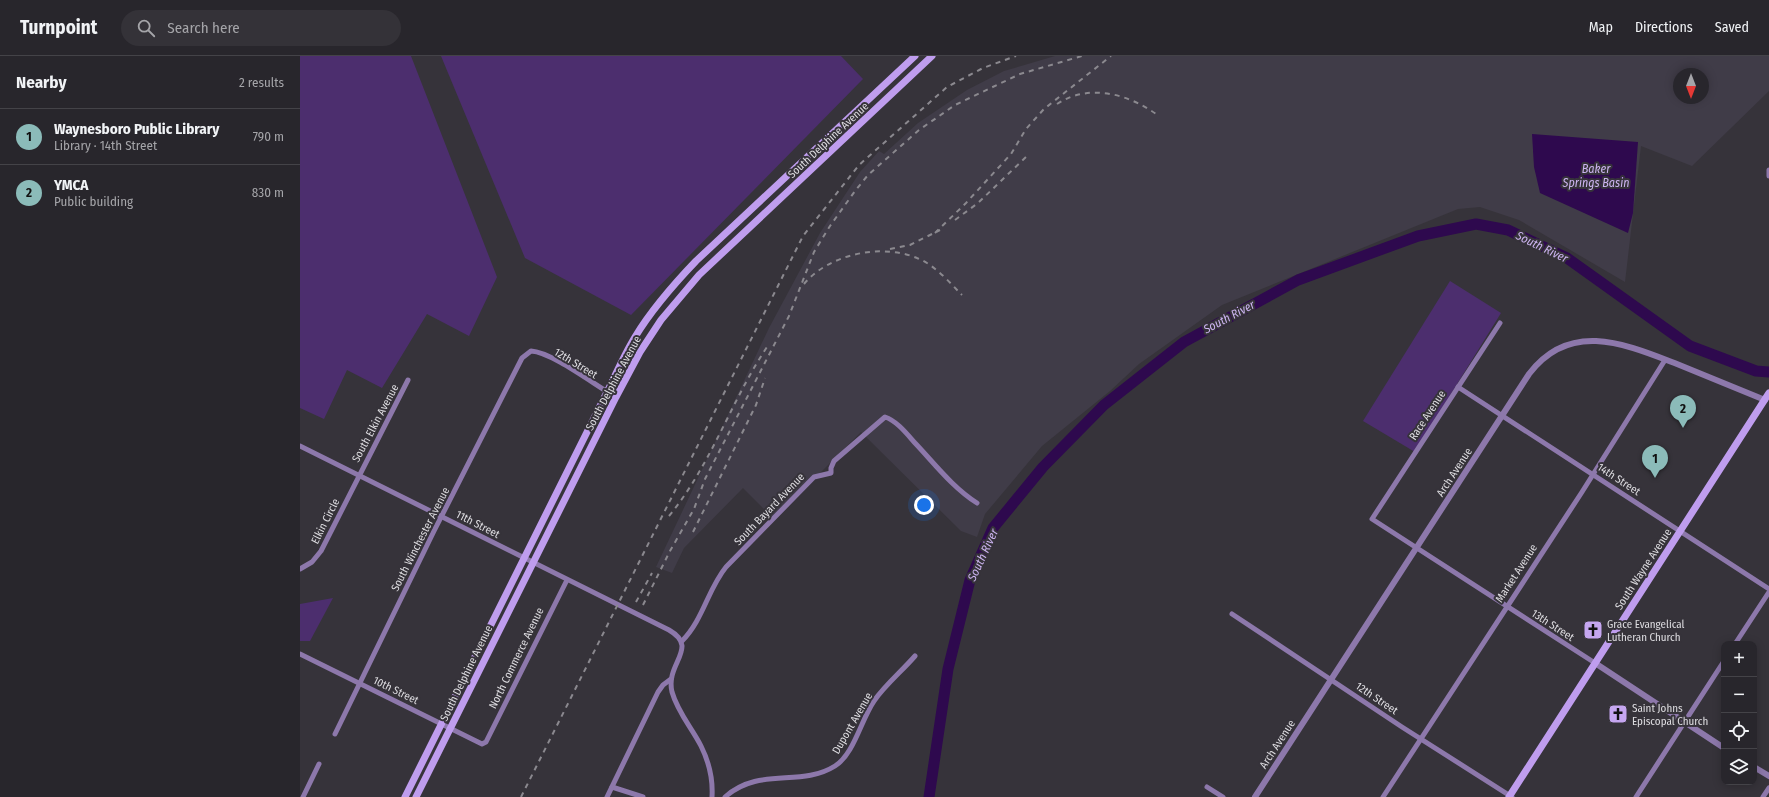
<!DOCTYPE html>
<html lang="en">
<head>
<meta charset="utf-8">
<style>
	:root { --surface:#28262c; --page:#343238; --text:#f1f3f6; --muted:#a5a5a9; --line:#444348; --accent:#8bbbb9 }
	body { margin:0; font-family:"Fira Sans Condensed",sans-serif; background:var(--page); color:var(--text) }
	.controls { position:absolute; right:12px; bottom:12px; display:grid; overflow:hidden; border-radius:8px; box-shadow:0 2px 10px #0003 }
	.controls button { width:36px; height:36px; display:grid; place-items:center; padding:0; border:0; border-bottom:1px solid var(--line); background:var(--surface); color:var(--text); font:20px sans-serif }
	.compass { position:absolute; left:1373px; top:12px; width:36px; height:36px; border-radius:50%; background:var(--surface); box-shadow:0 2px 10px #0003; rotate:180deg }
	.you { position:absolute; left:624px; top:449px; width:14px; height:14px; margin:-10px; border:3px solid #fff; border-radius:50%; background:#1a73e8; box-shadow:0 0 0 6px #1a73e833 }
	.badge { display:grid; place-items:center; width:26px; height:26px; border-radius:50%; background:var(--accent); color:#111; font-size:13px; font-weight:700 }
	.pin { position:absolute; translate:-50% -33px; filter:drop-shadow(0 1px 2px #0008) }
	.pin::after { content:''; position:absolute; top:21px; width:14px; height:12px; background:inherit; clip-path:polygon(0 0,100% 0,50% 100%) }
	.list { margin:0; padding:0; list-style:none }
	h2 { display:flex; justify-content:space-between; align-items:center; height:52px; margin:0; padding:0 16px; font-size:17px }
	h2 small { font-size:13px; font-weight:400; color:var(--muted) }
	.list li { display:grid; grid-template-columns:26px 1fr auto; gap:12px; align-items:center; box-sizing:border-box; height:56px; padding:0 16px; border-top:1px solid var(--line) }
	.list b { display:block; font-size:15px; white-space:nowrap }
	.list p { margin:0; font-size:13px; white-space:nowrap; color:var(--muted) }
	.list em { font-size:13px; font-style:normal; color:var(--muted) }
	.icon { flex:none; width:22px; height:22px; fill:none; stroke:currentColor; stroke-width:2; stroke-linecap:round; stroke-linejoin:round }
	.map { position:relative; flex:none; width:1469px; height:741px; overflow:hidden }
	header { display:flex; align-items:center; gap:24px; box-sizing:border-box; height:56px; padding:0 20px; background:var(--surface); border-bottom:1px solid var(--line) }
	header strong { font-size:19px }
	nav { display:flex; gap:22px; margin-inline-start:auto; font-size:14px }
	.search { width:280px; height:36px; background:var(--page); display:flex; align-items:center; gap:10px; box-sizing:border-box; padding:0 14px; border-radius:22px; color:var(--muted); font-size:15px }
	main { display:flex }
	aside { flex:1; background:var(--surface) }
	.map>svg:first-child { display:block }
	.built { fill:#403c48; fill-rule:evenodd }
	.green { fill:#4c2e6e }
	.water { fill:#2e094e }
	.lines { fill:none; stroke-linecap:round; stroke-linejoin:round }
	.river { stroke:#2e094e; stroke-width:11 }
	.minor { stroke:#8d78ab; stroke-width:5 }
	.tertiary { stroke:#8d78ab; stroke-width:6 }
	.secondary { stroke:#bf9dee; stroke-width:7 }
	.rail { stroke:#8b898f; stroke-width:2; stroke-dasharray:5 5; stroke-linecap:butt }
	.labels { text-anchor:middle; stroke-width:4; stroke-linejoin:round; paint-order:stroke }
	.street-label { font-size:11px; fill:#dedde1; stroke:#36333a }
	.poi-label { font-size:11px; fill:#dedde1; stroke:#36333a; text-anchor:start }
	.water-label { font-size:12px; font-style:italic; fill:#cdb5f1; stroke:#36333a }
</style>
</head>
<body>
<header>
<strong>Turnpoint</strong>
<div class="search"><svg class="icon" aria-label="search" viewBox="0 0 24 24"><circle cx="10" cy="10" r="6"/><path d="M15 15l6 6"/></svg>Search here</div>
<nav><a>Map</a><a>Directions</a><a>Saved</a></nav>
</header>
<main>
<aside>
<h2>Nearby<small>2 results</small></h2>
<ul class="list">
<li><span class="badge">1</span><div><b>Waynesboro Public Library</b><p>Library · 14th Street</p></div><em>790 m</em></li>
<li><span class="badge">2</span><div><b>YMCA</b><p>Public building</p></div><em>830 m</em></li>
</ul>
</aside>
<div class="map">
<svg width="1469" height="741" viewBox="0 0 1469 741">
	<rect width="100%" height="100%" fill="#36333a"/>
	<path class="built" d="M755 0H1469V35L1392 110 1341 90 1325 226 1219 164 1180 151 1158 153 922 249 839 308 810 335 742 390 685 458 677 481 661 475 561 376 474 463 443 432 384 492 372 517 356 511 469 272 520 177 560 116 579 95 584 98 618 67 667 34 704 15ZM1379 18H1403V42H1379Z"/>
	<g class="green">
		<path d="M0 0H111L197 221 169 280 127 258 82 332 47 314 24 363 0 352Z"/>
		<path d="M141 0H541L563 23 331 259 225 202Z"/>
		<path d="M1150 225 1201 257 1115 396 1063 365Z"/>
		<path d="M33 542 10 585H0V548Z"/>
	</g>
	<path class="water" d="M1232 78 1338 86 1333 157 1328 177 1240 137 1234 111Z"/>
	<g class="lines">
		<path class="river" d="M629 741 648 613 670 524 693 472 743 411 804 349 884 286 998 224 1118 180 1176 168 1208 174 1267 202 1390 290 1456 315 1469 316"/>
		<g class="minor">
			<path d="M1469 114V120"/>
			<path d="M1200 267 1072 463 1295 607"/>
			<path d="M1158 331 1469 533"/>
			<path d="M0 390 369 574C400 592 365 607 372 636 378 657 392 672 401 690 409 706 413 724 412 741"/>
			<path d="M0 513 12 506 21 495 108 324"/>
			<path d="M932 558 1102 671 1212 741"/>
			<path d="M382 585C403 564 408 533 426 511L514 421 531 417V412L534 405 585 361C597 365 607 378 615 387 634 407 653 432 677 447"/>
			<path d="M1435 588 1469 536"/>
			<path d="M0 598 182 688 186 686 267 524"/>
			<path d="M35 678 134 475 222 302 231 295C252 296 296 330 316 341"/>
			<path d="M312 731 343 741"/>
			<path d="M907 731 923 741"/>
			<path d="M3 741 19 708"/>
			<path d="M307 741 358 636 363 629 371 623"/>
			<path d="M425 741C460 710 500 732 535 710 554 698 561 664 574 645 585 629 602 615 615 600"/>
			<path d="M1083 741 1282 436 1365 304"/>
			<path d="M1336 741 1424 605"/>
			<path d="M1463 741 1469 732"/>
		</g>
		<g class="tertiary">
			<path d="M1295 607 1424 692"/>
			<path d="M1454 711 1469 720"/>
			<path d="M955 741 1229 318C1270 264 1325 288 1377 308 1406 320 1435 332 1465 344"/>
		</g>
		<g class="secondary">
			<path d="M105 741 307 336C316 318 324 299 335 281 352 253 373 229 396 205L615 0"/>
			<path d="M116 741 316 341 340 296 361 264 399 219 632 0"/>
			<path d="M1209 741 1469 337"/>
		</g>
		<g class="rail">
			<path d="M757 48C789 27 828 38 856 58"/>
			<path d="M655 164 678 147 727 100"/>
			<path d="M635 177 666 147 711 98 726 73 744 53 811 0"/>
			<path d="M590 193 610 189 640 174"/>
			<path d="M504 228C529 198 581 187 617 202 635 209 649 226 662 239"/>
			<path d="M369 460C411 409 431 345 467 291"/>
			<path d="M393 476 456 349 465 322"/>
			<path d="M336 546 352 517"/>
			<path d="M343 549 370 495 394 453 405 423 489 260 514 196 530 170 555 135 568 119 619 74 655 49 720 18 782 0"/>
			<path d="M221 741 503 180 559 109 647 31 683 12 716 0"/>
		</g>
	</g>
	<defs>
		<symbol id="church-square" viewBox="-11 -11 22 22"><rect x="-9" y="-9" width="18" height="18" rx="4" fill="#c5a6f0" stroke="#36333a"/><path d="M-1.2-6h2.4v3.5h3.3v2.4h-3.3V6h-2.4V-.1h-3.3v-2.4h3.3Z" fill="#111"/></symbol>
	</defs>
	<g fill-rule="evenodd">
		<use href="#church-square" x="1282" y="563" width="22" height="22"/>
		<use href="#church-square" x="1307" y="647" width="22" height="22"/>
	</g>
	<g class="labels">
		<g class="street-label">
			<text transform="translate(528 84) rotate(-43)" y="4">South Delphine Avenue</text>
			<text transform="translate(276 307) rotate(31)" y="4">12th Street</text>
			<text transform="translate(313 327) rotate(-62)" y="4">South Delphine Avenue</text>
			<text transform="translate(1127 359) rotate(-57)" y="4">Race Avenue</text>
			<text transform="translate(75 367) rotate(-62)" y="4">South Elkin Avenue</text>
			<text transform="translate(1154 416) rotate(-57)" y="4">Arch Avenue</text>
			<text transform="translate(1319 423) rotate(33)" y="4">14th Street</text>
			<text transform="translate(469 453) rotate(-46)" y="4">South Bayard Avenue</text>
			<text transform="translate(25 465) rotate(-63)" y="4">Elkin Circle</text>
			<text transform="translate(178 468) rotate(27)" y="4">11th Street</text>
			<text transform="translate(120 483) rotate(-63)" y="4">South Winchester Avenue</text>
			<text transform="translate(1343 513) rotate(-57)" y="4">South Wayne Avenue</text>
			<text transform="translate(1216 517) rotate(-57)" y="4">Market Avenue</text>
			<text transform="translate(1253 569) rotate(33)" y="4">13th Street</text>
			<text transform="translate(216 602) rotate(-64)" y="4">North Commerce Avenue</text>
			<text transform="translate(166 617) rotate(-64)" y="4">South Delphine Avenue</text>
			<text transform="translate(96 634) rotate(26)" y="4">10th Street</text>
			<text transform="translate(1077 642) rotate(34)" y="4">12th Street</text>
			<text transform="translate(552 667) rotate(-60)" y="4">Dupont Avenue</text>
			<text transform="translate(977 688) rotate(-57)" y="4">Arch Avenue</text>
		</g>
		<g class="poi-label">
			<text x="1307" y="572">Grace Evangelical<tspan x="1307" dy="13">Lutheran Church</tspan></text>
			<text x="1332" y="656">Saint Johns<tspan x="1332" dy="13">Episcopal Church</tspan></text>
		</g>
		<g class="water-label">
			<text x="1296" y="117">Baker<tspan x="1296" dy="14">Springs Basin</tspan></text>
			<text transform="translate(1242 191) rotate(26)" y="4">South River</text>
			<text transform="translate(929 261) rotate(-28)" y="4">South River</text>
			<text transform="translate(683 499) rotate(-65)" y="4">South River</text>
		</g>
	</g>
</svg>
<div class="controls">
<button>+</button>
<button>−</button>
<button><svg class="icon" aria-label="locate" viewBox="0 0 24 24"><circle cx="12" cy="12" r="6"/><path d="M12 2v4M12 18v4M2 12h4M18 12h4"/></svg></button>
<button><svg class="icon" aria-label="layers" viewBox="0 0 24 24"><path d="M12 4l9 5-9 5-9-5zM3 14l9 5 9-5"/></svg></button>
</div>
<svg class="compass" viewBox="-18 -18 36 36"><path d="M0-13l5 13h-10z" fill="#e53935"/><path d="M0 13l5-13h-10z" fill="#a5a5a9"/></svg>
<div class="you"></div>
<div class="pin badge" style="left:1355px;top:422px">1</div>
<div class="pin badge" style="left:1383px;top:372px">2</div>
</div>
</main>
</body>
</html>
